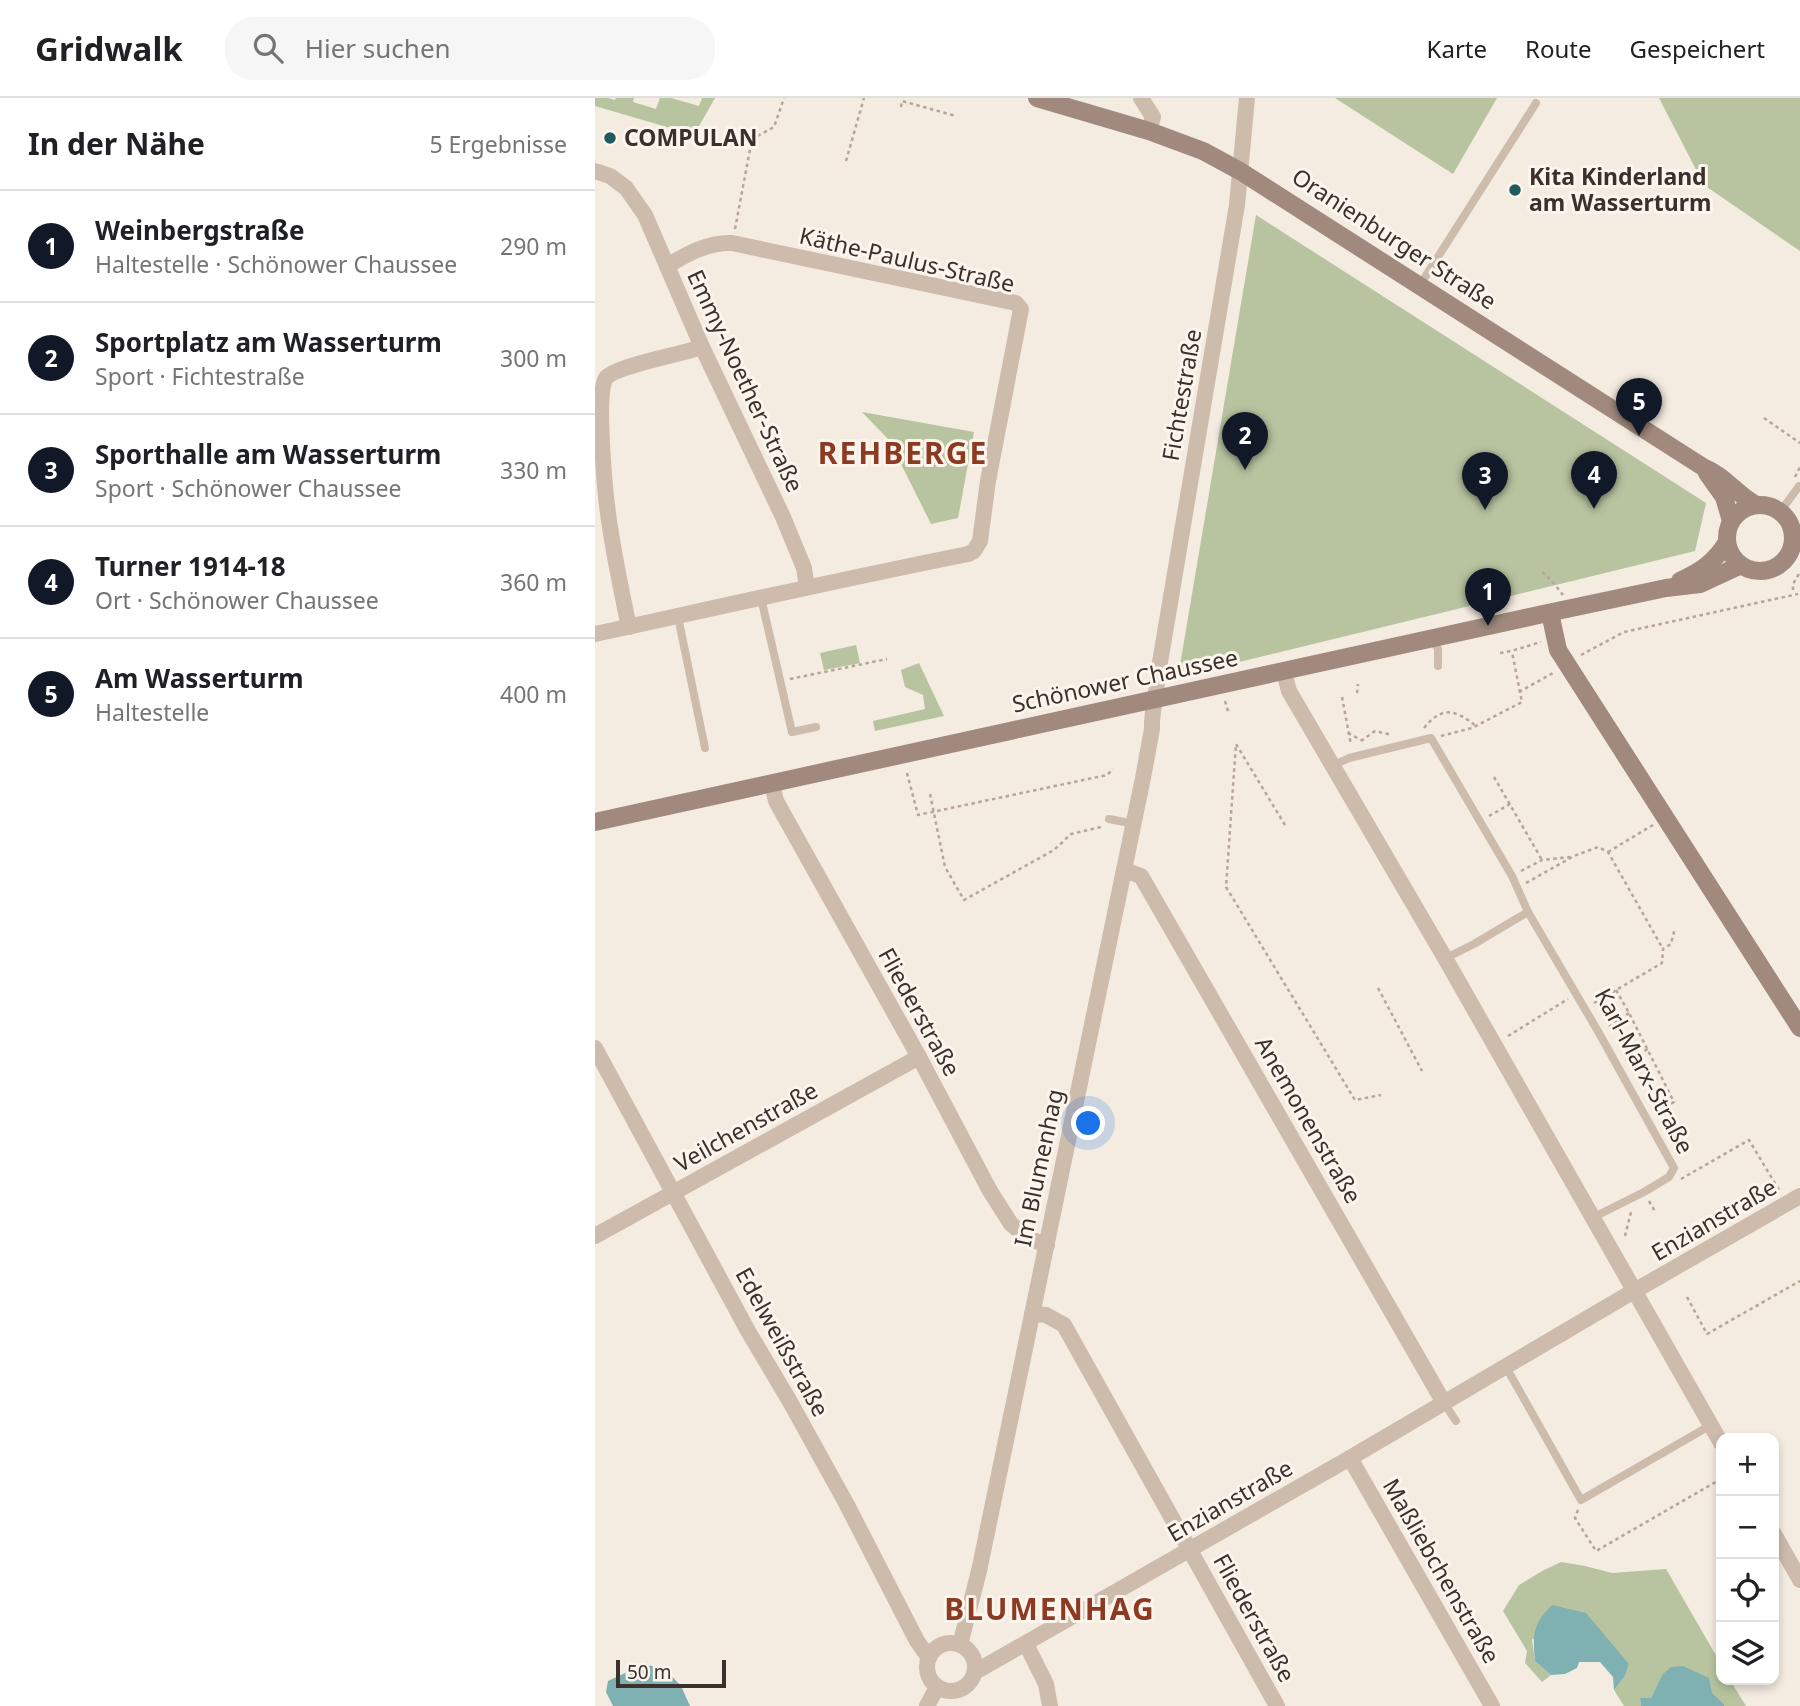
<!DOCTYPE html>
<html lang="de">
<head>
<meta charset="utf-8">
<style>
	:root { --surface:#fff; --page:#f6f6f6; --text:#202124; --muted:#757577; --line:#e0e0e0; --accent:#111827 }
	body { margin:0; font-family:"Noto Sans",sans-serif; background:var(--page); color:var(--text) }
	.controls { position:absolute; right:21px; bottom:21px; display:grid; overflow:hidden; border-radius:14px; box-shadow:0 4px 10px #0003 }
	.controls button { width:63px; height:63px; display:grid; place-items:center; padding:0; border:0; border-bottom:2px solid var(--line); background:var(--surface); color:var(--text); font:35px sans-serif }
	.scale { position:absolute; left:21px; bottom:18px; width:110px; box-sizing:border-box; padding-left:7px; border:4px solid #3b302b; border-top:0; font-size:19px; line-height:24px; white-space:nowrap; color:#3b302b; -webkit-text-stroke:5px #fbf5ee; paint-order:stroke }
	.you { position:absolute; left:494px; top:1026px; width:24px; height:24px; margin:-18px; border:5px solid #fff; border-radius:50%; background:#1a73e8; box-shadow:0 0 0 10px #1a73e833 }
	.badge { display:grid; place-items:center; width:46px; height:46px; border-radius:50%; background:var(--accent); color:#fff; font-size:23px; font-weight:700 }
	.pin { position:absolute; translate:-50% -58px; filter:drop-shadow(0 2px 4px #0008) }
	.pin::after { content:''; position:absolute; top:37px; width:24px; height:21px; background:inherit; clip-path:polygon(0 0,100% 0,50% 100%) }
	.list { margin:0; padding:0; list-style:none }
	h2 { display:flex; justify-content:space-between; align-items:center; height:91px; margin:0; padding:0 28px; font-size:30px }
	h2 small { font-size:23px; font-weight:400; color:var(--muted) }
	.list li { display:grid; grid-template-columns:46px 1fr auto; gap:21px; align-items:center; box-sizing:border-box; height:112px; padding:0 28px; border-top:2px solid var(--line) }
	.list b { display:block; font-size:26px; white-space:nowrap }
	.list p { margin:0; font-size:23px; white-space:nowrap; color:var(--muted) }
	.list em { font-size:23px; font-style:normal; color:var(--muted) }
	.icon { flex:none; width:38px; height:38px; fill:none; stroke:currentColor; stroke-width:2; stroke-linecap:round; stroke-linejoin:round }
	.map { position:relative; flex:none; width:1205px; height:1608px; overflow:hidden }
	header { display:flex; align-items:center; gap:42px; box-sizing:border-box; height:98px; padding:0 35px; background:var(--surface); border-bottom:2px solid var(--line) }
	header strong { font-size:33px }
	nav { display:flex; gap:38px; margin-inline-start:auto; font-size:24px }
	.search { width:490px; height:63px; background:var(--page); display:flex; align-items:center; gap:18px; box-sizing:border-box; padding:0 24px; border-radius:28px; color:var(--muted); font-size:26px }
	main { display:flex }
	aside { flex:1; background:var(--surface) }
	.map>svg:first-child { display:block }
	.green { fill:#b8c4a0 }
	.water { fill:#7fb0b2 }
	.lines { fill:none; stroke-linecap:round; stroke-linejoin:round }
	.path { stroke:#b9a596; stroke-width:2.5; stroke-dasharray:3.5 3.5; stroke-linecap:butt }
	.lane { stroke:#cdbbac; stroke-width:8 }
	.street { stroke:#cdbbac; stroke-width:16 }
	.secondary { stroke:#a18a7d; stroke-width:18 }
	.poi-dot { fill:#1f5a5e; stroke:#fbf5ee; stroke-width:2.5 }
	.labels { text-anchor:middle; stroke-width:6; stroke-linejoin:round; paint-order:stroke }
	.poi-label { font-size:23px; font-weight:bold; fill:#3b302b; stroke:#fbf5ee; text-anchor:start }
	.street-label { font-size:23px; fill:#3b302b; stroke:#fbf5ee }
	.district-label { font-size:30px; font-weight:bold; letter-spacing:2px; fill:#8c3b22; stroke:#fbf5ee }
</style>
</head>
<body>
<header>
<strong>Gridwalk</strong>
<div class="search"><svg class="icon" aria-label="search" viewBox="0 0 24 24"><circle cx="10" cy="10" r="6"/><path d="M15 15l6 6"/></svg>Hier suchen</div>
<nav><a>Karte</a><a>Route</a><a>Gespeichert</a></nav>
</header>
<main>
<aside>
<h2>In der Nähe<small>5 Ergebnisse</small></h2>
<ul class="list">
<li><span class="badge">1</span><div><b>Weinbergstraße</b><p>Haltestelle · Schönower Chaussee</p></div><em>290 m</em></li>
<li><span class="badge">2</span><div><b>Sportplatz am Wasserturm</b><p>Sport · Fichtestraße</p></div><em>300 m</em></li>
<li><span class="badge">3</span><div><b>Sporthalle am Wasserturm</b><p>Sport · Schönower Chaussee</p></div><em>330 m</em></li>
<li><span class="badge">4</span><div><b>Turner 1914-18</b><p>Ort · Schönower Chaussee</p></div><em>360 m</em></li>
<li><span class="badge">5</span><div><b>Am Wasserturm</b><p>Haltestelle</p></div><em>400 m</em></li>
</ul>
</aside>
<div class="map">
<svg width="1205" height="1608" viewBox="0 0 1205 1608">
	<rect width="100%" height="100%" fill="#f4ebe1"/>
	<g class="green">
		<path d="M0 0H13L20 2 21 0H39L38 4 61 11 65 0H76L104 8 107 0H120L99 37 0 8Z"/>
		<path d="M740 0H902L858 76Z"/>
		<path d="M1064 0H1205V153L1109 87Z"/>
		<path d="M661 117 1111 405 1100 453 583 579Z"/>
		<path d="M267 314 379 334 363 420 336 426 294 342Z"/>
		<path d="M261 547 265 565 229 572 225 555Z"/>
		<path d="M324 565 349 618 280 633 278 623 330 611 328 597 310 589 306 572Z"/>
		<path d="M966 1464 990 1468 1017 1475 1071 1471 1126 1566V1582H1135L1151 1608H1129V1606L1116 1595 1067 1577 1056 1600H1045L1046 1608H1029L1019 1592 1030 1578 1034 1566 1024 1555 937 1541 940 1563 956 1577 947 1584 930 1565 932 1553 908 1513 924 1487 949 1472Z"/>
	</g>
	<g class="water">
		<path d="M957 1507 991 1515 1034 1566 1030 1578 1019 1592 1018 1579 1005 1564H984L982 1570 970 1576 956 1577 940 1563C938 1537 937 1527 957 1507Z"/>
		<path d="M47 1567 68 1569 86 1588 95 1608H18L11 1594 13 1583Z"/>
		<path d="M1088 1568 1114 1580 1117 1595 1129 1606V1608H1046L1045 1600H1056L1067 1577 1076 1569Z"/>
	</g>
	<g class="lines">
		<g class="path">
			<path d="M306 9 307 3 361 18"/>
			<path d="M251 63 269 0"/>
			<path d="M140 131 157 41 179 29 189 0"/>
			<path d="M1169 320 1205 345"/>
			<path d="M360 363 373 366"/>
			<path d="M1200 379 1205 369"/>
			<path d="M947 474 957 483 968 497"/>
			<path d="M1198 492V486L1205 474"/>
			<path d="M905 555C919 553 932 548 946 544"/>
			<path d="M986 557 1029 534 1203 496"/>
			<path d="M195 581 292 561"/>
			<path d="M924 594 958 575"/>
			<path d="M762 595 763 586"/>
			<path d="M747 599 756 647"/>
			<path d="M630 603 634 616"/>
			<path d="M829 630C847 608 860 611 881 628"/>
			<path d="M753 635 766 642"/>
			<path d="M846 638 877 630 927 604 917 554"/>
			<path d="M766 643 780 633 797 637"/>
			<path d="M312 675 323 717 512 677 518 671"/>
			<path d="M899 679 947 762"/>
			<path d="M335 696 350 769 369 802 459 752 476 736 506 729"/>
			<path d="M894 718 915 706"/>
			<path d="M690 727 641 646 631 789 760 1002 786 997"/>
			<path d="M1013 754 1058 727"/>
			<path d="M926 773 947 762 976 759"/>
			<path d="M931 785 979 758 1003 749 1013 754 1068 851"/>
			<path d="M783 890 827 973"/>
			<path d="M1021 892 1034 915 1079 1004 1061 1014"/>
			<path d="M999 905 1067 865 1068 851 1076 846 1080 830"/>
			<path d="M1014 929 1034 915"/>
			<path d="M913 938 973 901"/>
			<path d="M1031 963 1053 951"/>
			<path d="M1086 1081 1154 1042 1184 1092"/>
			<path d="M1054 1103 1061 1115"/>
			<path d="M1030 1138 1036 1114"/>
			<path d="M1092 1199 1112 1236 1205 1183"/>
			<path d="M983 1412 980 1420 1001 1453 1126 1381"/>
		</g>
		<g class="lane">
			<path d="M825 187 941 5"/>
			<path d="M1185 414 1204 388 1205 389"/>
			<path d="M166 500 197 634 221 629"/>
			<path d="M83 519 110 650"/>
			<path d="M837 541 843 551V568"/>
			<path d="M739 667 754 660 836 640 917 778 933 814 1004 935 1079 1070 1074 1079 1049 1094 997 1120"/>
			<path d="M514 721 539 726"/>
			<path d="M851 860 879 846 933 814"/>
			<path d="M911 1269 986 1402 1116 1327"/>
			<path d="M849 1305 861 1323"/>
		</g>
		<g class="street">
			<path d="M546 0 558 19 554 33"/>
			<path d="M0 73 15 78 31 90 50 117 107 249 188 419 209 470 212 489"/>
			<path d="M34 529C27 496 20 462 15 429 11 405 0 297 11 280 20 268 88 256 107 249"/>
			<path d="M0 536C124 509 248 481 373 456L379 453 385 443 393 383 426 211 421 205 137 145C113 144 92 156 72 168"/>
			<path d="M689 574 694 593 850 860 1126 1345"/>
			<path d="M177 685 181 703 324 959 395 1093 416 1126 435 1141 452 1147"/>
			<path d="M529 772 546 778 849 1305"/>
			<path d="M0 950 153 1233 194 1302 251 1405 322 1543 334 1560"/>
			<path d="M0 1138 324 959"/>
			<path d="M437 1216 451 1217 469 1227 682 1608"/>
			<path d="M755 1360 897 1608"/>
			<path d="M1179 1436 1205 1482"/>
			<circle cx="356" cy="1569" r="24"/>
			<path d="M431 1546 451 1586 455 1608"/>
			<path d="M365 1547 384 1473 548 680 557 631C556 615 562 598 562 582L642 107 652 0"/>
			<path d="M380 1574 755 1360 1027 1200 1205 1098"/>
			<path d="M332 1608 342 1589"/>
		</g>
		<g class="secondary">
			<path d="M442 0 554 33 608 53 645 73 1108 369C1130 378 1141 396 1161 407"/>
			<path d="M1112 375 1129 399 1136 423"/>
			<circle cx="1165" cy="440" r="33"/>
			<path d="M1085 483C1106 473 1119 465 1132 444"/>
			<path d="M955 515 963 552 1205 930"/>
			<path d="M0 724 948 516 1071 490 1105 486 1146 467"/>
		</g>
	</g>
	<g class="poi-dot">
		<circle cx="15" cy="40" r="7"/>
		<circle cx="920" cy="92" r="7"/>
	</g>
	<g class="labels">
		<g class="poi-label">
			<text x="29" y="48">COMPULAN</text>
			<text x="934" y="87">Kita Kinderland<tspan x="934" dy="26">am Wasserturm</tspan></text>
		</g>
		<g class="street-label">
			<text transform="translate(799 141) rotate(33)" y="8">Oranienburger Straße</text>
			<text transform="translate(312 162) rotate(13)" y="8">Käthe-Paulus-Straße</text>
			<text transform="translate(150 283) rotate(65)" y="8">Emmy-Noether-Straße</text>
			<text transform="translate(587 297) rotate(-80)" y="8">Fichtestraße</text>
			<text transform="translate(530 583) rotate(-12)" y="8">Schönower Chaussee</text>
			<text transform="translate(324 914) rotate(61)" y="8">Fliederstraße</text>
			<text transform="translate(1049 973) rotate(62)" y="8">Karl-Marx-Straße</text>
			<text transform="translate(713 1022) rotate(60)" y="8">Anemonenstraße</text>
			<text transform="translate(151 1029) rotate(-29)" y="8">Veilchenstraße</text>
			<text transform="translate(444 1070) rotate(-78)" y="8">Im Blumenhag</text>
			<text transform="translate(1119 1122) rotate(-30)" y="8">Enzianstraße</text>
			<text transform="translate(187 1244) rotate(61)" y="8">Edelweißstraße</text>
			<text transform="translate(635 1403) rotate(-30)" y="8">Enzianstraße</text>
			<text transform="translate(846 1473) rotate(60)" y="8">Maßliebchenstraße</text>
			<text transform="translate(659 1520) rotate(61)" y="8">Fliederstraße</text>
		</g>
		<g class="district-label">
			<text x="308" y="366">REHBERGE</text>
			<text x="455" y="1522">BLUMENHAG</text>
		</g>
	</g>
</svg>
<div class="controls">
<button>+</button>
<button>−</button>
<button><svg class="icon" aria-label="locate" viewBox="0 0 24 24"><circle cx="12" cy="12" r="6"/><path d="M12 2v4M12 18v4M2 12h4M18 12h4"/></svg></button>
<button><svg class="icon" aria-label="layers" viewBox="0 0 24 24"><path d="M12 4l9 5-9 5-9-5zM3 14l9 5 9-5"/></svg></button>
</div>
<div class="scale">50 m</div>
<div class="you"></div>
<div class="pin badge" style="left:893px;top:528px">1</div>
<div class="pin badge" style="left:650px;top:372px">2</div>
<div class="pin badge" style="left:890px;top:412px">3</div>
<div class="pin badge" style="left:999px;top:411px">4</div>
<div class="pin badge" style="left:1044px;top:338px">5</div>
</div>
</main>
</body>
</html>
